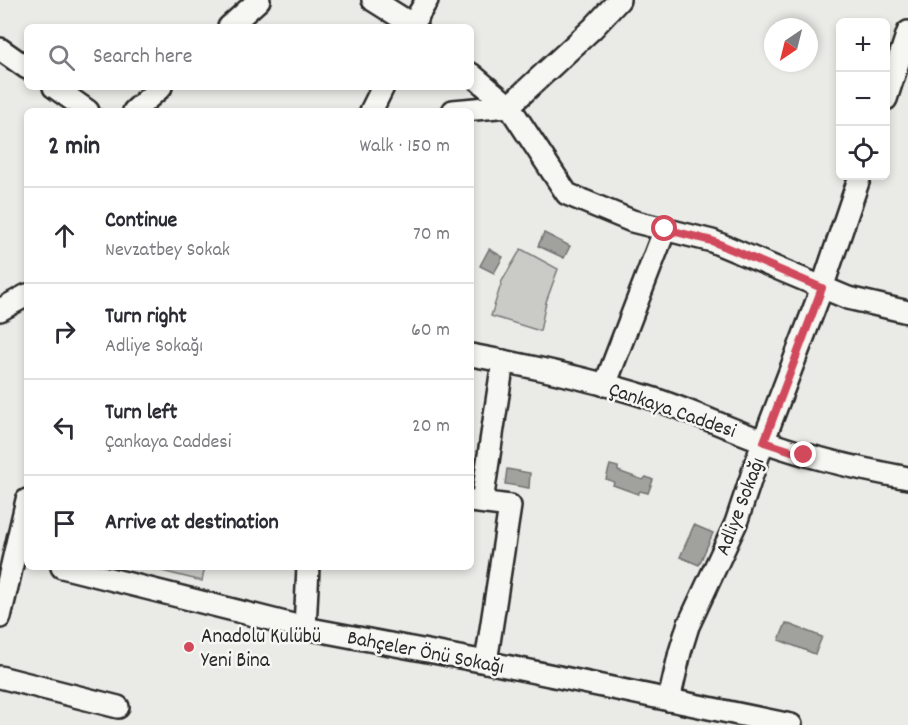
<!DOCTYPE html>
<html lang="en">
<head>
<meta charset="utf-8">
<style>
	:root { --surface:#fff; --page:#f2f2f3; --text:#2b2b33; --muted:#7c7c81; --line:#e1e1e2 }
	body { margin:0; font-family:Dekko,sans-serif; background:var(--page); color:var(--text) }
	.controls { position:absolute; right:18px; top:18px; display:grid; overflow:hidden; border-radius:9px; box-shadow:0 3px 9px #0003 }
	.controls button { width:54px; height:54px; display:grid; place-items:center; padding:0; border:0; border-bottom:2px solid var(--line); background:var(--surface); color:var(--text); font:30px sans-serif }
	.compass { position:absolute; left:764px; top:18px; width:54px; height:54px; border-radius:50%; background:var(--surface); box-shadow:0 3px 9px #0003; rotate:215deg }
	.stop { position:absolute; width:18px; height:18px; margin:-14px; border:4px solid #d1495b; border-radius:50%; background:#fff }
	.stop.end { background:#d1495b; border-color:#fff; box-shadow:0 2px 6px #0008 }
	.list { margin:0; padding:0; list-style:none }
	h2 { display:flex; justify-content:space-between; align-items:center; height:78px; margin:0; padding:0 24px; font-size:26px }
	h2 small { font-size:20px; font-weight:400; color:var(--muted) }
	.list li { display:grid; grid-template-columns:39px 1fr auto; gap:18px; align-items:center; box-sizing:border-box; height:96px; padding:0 24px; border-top:2px solid var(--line) }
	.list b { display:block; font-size:22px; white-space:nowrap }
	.list p { margin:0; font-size:20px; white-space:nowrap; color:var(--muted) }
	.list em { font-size:20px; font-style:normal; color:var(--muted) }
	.icon { flex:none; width:33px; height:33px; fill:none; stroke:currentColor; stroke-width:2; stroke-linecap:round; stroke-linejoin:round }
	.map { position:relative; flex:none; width:908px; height:725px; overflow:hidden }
	.search { position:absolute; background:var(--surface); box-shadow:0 3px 9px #0003; left:24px; top:24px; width:450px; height:66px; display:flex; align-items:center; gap:15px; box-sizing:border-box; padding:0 21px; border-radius:9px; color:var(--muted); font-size:22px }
	.panel { position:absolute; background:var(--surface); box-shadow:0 3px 9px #0003; left:24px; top:108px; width:450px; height:462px; border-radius:9px }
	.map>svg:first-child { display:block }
	.green { fill:#cacac7; stroke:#7a7a79; stroke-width:1.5 }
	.water { fill:#a1a19e; stroke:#727270; stroke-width:1.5 }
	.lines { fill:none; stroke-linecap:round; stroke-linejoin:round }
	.minor-casing { stroke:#2b2b2b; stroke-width:26 }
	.minor { stroke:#f6f6f2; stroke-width:21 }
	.route { stroke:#d1495b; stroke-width:8 }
	.poi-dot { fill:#d1495b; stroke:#f6f6f2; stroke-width:2 }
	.labels { text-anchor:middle; stroke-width:5; stroke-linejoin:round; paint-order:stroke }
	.street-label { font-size:21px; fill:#2b2b2b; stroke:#f6f6f2 }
	.poi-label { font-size:21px; fill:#2b2b2b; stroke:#f6f6f2; text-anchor:start }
</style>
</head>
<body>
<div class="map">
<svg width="908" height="725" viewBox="0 0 908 725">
	<rect width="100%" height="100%" fill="#eaeae6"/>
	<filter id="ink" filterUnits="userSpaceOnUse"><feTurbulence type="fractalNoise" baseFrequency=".0167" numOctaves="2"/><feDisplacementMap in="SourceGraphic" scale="12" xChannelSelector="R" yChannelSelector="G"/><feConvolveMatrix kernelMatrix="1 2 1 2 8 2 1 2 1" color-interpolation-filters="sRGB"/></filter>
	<g filter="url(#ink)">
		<g class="green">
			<path d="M521 249 558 269 546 302 540 331 491 316 502 281Z"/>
			<path d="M146 567H205L202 581Z"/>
		</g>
		<g class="water">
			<path d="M544 233 570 246 564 258 538 246Z"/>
			<path d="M489 249 503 257 494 273 480 266Z"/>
			<path d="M610 465 618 467V471L643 480 646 477 653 480 648 493 640 491 638 494 613 485 614 482 606 479Z"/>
			<path d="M507 469 530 473 529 488 505 484Z"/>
			<path d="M694 525 713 533 699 565 680 557Z"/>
			<path d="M786 623 822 637 815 654 779 640Z"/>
		</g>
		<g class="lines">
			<defs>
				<g id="minor">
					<path d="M373 0 416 27"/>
					<path d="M229 27 259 0"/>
					<path d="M411 27 427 0"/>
					<path d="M0 49 27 68"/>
					<path d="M471 74 509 106 567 194 632 221 712 241 848 298 908 312"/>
					<path d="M54 87 88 111"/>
					<path d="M886 99 908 32"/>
					<path d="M509 106 593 28 619 0"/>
					<path d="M134 111 161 87"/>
					<path d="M371 111 383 87"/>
					<path d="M453 111 509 106"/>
					<path d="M0 310 27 295"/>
					<path d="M471 355C531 366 590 379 648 397 687 409 724 427 763 441 810 458 859 469 908 478"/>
					<path d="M605 385 665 229"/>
					<path d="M471 501 510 506 486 662"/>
					<path d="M482 502 503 361"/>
					<path d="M62 567 305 628 486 662 791 725"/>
					<path d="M0 617 27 500"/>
					<path d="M305 628 308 567"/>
					<path d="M0 677 118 707"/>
					<path d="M669 700 680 652 688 626 736 523 763 442 822 288 860 176"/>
				</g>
			</defs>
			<use href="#minor" class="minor-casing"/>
			<use href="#minor" class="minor"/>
		</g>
	</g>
	<g class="lines" filter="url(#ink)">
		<path class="route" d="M665 229 712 241 822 288 764 442 804 455"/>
	</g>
	<circle class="poi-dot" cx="189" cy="647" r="6"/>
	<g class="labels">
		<g class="street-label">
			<text transform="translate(673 409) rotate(19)" y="7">Çankaya Caddesi</text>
			<text transform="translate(739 506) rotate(-69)" y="7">Adliye Sokağı</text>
			<text transform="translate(426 651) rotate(11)" y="7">Bahçeler Önü Sokağı</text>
		</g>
		<g class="poi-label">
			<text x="201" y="642">Anadolu Kulübü<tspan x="201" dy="24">Yeni Bina</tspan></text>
		</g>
	</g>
</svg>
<div class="controls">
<button>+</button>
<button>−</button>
<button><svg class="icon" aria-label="locate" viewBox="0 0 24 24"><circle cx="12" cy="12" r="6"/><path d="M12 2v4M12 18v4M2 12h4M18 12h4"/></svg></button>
</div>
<svg class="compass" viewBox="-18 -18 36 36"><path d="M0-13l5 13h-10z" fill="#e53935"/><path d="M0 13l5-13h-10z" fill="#7c7c81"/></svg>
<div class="stop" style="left:665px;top:229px"></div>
<div class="stop end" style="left:804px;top:455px"></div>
<div class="search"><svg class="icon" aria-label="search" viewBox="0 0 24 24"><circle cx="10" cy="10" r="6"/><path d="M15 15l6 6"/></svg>Search here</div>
<section class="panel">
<h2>2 min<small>Walk · 150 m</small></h2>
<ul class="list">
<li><svg class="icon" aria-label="ahead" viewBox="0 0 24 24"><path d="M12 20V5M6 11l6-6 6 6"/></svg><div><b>Continue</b><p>Nevzatbey Sokak</p></div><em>70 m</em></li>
<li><svg class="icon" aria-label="right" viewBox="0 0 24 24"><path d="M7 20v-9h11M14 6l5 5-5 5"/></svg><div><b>Turn right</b><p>Adliye Sokağı</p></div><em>60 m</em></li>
<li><svg class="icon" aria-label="left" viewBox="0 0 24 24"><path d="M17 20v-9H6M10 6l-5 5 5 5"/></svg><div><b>Turn left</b><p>Çankaya Caddesi</p></div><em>20 m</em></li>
<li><svg class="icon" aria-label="arrive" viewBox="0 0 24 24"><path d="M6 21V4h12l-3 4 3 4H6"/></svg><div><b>Arrive at destination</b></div></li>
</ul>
</section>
</div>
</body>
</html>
